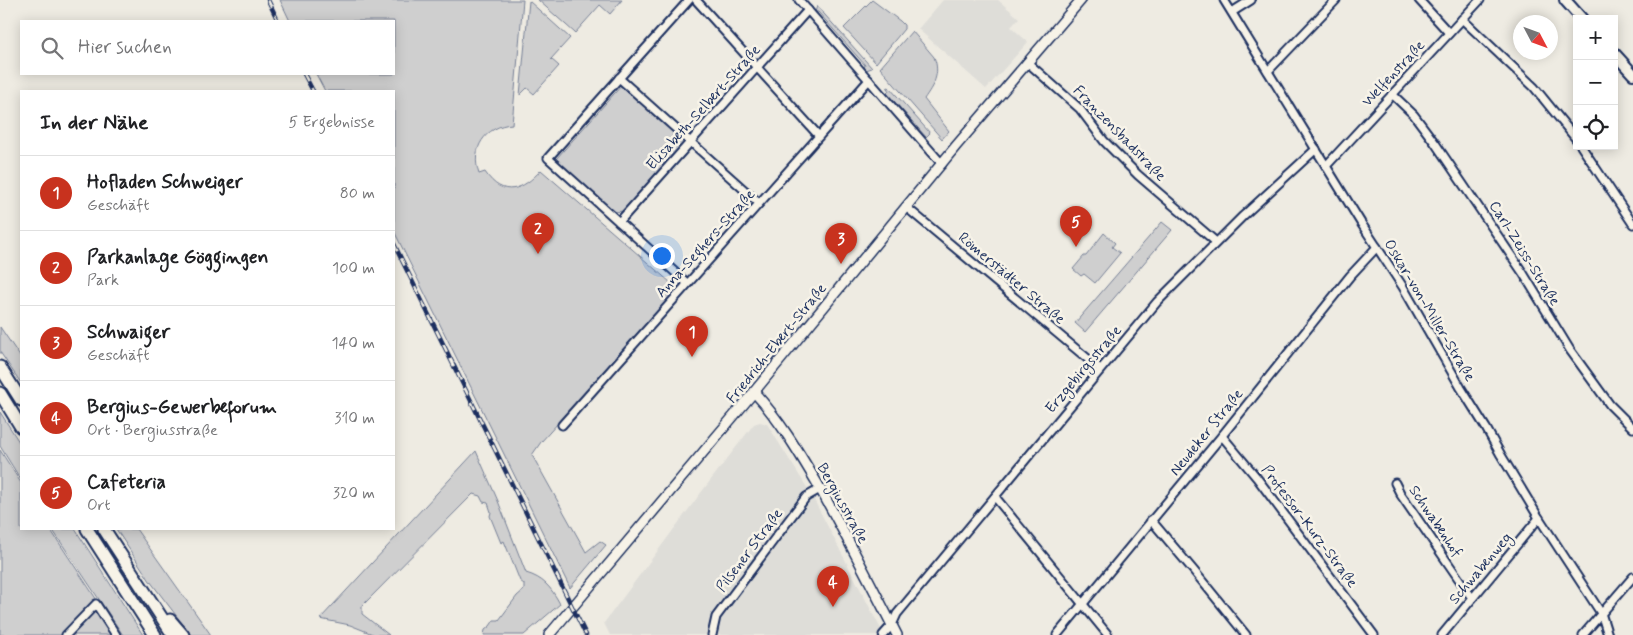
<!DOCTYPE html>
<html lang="de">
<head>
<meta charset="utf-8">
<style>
	:root { --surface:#fff; --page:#f6f6f6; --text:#202124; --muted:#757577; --line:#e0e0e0; --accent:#c8321e }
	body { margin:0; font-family:Mynerve,sans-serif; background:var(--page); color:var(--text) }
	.controls { position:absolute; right:15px; top:15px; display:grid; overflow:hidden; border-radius:0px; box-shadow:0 2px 12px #0003 }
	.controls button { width:45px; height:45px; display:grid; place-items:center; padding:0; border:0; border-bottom:1px solid var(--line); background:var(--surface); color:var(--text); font:25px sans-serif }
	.compass { position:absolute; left:1513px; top:15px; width:45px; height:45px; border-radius:50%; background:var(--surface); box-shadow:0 2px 12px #0003; rotate:131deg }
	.you { position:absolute; left:661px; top:255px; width:18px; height:18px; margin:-12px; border:4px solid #fff; border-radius:50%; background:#1a73e8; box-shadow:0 0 0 8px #1a73e833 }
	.badge { display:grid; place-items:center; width:32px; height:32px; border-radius:50%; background:var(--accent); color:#fff; font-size:16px; font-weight:700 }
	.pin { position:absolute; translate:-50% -41px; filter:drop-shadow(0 1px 2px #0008) }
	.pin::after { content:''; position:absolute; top:26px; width:18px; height:15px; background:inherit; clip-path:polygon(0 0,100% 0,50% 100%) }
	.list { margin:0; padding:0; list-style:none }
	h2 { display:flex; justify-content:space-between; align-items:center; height:65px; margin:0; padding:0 20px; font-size:21px }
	h2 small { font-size:16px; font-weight:400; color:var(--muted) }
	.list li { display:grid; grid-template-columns:32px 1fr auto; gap:15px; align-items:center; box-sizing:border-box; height:75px; padding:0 20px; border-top:1px solid var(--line) }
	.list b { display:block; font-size:19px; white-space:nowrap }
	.list p { margin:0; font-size:16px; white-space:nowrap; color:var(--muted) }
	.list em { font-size:16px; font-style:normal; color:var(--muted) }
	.icon { flex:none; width:28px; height:28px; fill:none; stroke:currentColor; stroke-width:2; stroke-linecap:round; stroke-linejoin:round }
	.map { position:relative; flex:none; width:1633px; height:635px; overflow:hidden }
	.search { position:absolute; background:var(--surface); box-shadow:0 2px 12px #0003; left:20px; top:20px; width:375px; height:55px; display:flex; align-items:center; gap:12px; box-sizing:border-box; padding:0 18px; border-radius:0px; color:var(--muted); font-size:19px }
	.panel { position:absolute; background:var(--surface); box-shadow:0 2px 12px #0003; left:20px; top:90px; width:375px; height:440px; border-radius:0px }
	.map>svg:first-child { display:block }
	.built { fill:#deddd8 }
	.green { fill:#cfcfcf; stroke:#757f96 }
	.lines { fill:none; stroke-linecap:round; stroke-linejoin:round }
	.minor-casing { stroke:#1b2f5e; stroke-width:11 }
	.tertiary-casing { stroke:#1b2f5e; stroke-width:12 }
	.secondary-casing { stroke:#1b2f5e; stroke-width:14 }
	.trunk-casing { stroke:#1b2f5e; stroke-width:15 }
	.minor { stroke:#f7f3e8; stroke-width:7 }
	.tertiary { stroke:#f7f3e8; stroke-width:9 }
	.secondary { stroke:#f7f3e8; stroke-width:10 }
	.trunk { stroke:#f7f3e8; stroke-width:11 }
	.rail-casing { stroke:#1b2f5e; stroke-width:4.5 }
	.rail { stroke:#f7f3e8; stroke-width:2.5; stroke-dasharray:8; stroke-linecap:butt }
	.labels { text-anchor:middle; stroke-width:5; stroke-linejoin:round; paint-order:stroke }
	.street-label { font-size:15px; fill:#1b2f5e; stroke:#f7f3e8 }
</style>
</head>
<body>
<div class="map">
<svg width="1633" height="635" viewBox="0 0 1633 635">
	<rect width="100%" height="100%" fill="#eeebe2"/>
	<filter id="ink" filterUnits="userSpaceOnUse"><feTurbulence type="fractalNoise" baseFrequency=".02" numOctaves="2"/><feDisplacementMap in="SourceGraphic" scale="10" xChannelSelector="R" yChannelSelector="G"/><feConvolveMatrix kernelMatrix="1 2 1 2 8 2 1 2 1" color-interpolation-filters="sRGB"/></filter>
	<g filter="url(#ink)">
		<g class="built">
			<path d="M943 0H998L1019 18 1011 27 1028 42 986 89 918 29Z"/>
			<path d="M760 422 767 424 811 494 884 635H610L604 623 700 494 754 424Z"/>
		</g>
		<g class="green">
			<path d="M280 0H523L512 124C485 126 470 149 479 174L485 172C503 199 523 190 541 170L678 289 541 442 532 455 586 552 600 541 606 545 570 588 394 231V91H325L316 74H394V21H290Z"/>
			<path d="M538 0H622L610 14 600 5 575 33Z"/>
			<path d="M872 0 900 21 904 25V29L876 63 844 28Z"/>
			<path d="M529 1 570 38 551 59 559 66 534 94 527 88 520 95Z"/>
			<path d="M817 6 872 68 866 70 864 68 865 65 818 12H815Z"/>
			<path d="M912 31 934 57C941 74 933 86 924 99L949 131 942 139 880 68Z"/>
			<path d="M622 85 685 141 624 211 613 212 559 165 556 159Z"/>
			<path d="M889 87 930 133 926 137 887 93 889 91 887 88Z"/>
			<path d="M1162 222 1172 230 1085 332 1075 323Z"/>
			<path d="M1104 233 1115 243 1112 247 1120 253 1095 283 1084 274 1081 276 1073 269 1084 256H1086Z"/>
			<path d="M0 327 21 358V383L0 352Z"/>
			<path d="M0 412 21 445V480L0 446Z"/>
			<path d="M0 450 21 483V529H50L120 635H0Z"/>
			<path d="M476 451 498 501 526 573C543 578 551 587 560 604L524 635H484L485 630 490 626 494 620H499L517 596 524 590V584L520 581 504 541 501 543 490 516 491 512 488 503 483 502 480 496 473 494 362 606V614L389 635H375L350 625 320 619Z"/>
			<path d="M52 529H75L143 635H123Z"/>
			<path d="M116 529H136L211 635H191L150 581Z"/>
		</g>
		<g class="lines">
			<defs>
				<g id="minor">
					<path d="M696 0 819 136"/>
					<path d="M799 0 942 164"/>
					<path d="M1224 0 1361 223 1403 287 1461 388 1486 428 1501 455 1539 518 1601 613 1608 635"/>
					<path d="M1419 0 1449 33"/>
					<path d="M1232 12 1251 0"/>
					<path d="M1462 19 1534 87 1577 140"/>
					<path d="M1027 62 1080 109 1104 141 1138 175 1216 242"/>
					<path d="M1268 71 1336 0"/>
					<path d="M619 78 759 203"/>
					<path d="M1392 94 1414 115 1435 143 1523 273 1570 350 1610 405 1633 428"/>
					<path d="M1581 146 1633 224"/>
					<path d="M1326 166 1480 0"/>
					<path d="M906 207 1100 369"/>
					<path d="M619 222 808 10"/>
					<path d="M687 283 548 158 689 0"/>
					<path d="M562 425 869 80"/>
					<path d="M1222 436 1257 478 1374 635"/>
					<path d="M1395 483 1401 495 1472 598"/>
					<path d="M995 497 1108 635"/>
					<path d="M1151 520 1194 571 1246 635"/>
					<path d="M66 635 96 604 116 635"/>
					<path d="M712 635 716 617 806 497 820 489"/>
					<path d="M883 635 892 625 897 614 1157 302 1243 216 1316 149"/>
					<path d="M1057 635 1225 432 1350 276 1377 247"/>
					<path d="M1442 635 1539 518"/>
					<path d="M1583 635 1633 577"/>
				</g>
				<g id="tertiary">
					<path d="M754 392C779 419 798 451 817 483 845 533 871 584 897 635"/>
					<path d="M549 635 754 392 956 146 1081 0"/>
				</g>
				<g id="secondary">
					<path d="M1565 0 1582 19"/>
					<path d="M1614 53 1633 74"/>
				</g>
				<g id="trunk">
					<path d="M0 367 21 400"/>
					<path d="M0 393 21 427"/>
					<path d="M87 529 155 635"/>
					<path d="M104 529 173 635"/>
					<path d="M170 620 183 635"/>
				</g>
			</defs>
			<use href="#minor" class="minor-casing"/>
			<use href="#tertiary" class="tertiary-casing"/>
			<use href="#secondary" class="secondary-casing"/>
			<use href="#trunk" class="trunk-casing"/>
			<use href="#minor" class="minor"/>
			<use href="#tertiary" class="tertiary"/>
			<use href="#secondary" class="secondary"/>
			<use href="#trunk" class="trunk"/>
			<defs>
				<g id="rail">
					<path d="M268 0 278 21"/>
					<path d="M304 74 313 91"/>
					<path d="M394 244 586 635"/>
				</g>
			</defs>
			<use href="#rail" class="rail-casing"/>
			<use href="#rail" class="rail"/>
		</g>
	</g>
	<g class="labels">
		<g class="street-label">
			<text transform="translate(1393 73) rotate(-47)" y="5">Welfenstraße</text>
			<text transform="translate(703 107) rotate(-48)" y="5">Elisabeth-Selbert-Straße</text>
			<text transform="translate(1120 133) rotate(46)" y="5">Franzensbadstraße</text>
			<text transform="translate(705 243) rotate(-48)" y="5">Anna-Seghers-Straße</text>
			<text transform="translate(1525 253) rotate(58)" y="5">Carl-Zeiss-Straße</text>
			<text transform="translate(1012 278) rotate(40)" y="5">Römerstädter Straße</text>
			<text transform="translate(1430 310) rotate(59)" y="5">Oskar-von-Miller-Straße</text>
			<text transform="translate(776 343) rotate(-51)" y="5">Friedrich-Ebert-Straße</text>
			<text transform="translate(1083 369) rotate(-50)" y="5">Erzgebirgsstraße</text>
			<text transform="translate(1206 432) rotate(-51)" y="5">Neudeker Straße</text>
			<text transform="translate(843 503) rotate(61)" y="5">Bergiusstraße</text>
			<text transform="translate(1436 521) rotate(56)" y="5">Schwabenhof</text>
			<text transform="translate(1310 526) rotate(53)" y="5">Professor-Kurz-Straße</text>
			<text transform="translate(749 550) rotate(-53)" y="5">Pilsener Straße</text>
			<text transform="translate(1480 568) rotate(-50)" y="5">Schwabenweg</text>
		</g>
	</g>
</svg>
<div class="controls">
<button>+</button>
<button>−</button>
<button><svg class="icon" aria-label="locate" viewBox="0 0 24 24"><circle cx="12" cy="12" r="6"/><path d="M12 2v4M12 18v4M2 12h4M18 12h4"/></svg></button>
</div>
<svg class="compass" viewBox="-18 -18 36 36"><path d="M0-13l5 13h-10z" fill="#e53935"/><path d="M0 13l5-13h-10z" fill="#757577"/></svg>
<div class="you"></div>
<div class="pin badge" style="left:692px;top:357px">1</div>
<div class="pin badge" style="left:538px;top:254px">2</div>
<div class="pin badge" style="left:841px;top:264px">3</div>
<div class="pin badge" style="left:833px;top:607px">4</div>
<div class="pin badge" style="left:1076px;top:247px">5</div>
<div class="search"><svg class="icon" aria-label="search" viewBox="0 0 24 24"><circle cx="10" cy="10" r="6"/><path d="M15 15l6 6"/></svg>Hier suchen</div>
<section class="panel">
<h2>In der Nähe<small>5 Ergebnisse</small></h2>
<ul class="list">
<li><span class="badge">1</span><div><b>Hofladen Schweiger</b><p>Geschäft</p></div><em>80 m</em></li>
<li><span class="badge">2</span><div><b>Parkanlage Göggingen</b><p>Park</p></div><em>100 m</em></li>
<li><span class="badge">3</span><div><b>Schwaiger</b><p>Geschäft</p></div><em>140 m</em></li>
<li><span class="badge">4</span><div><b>Bergius-Gewerbeforum</b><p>Ort · Bergiusstraße</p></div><em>310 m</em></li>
<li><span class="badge">5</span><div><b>Cafeteria</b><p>Ort</p></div><em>320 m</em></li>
</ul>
</section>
</div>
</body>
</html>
